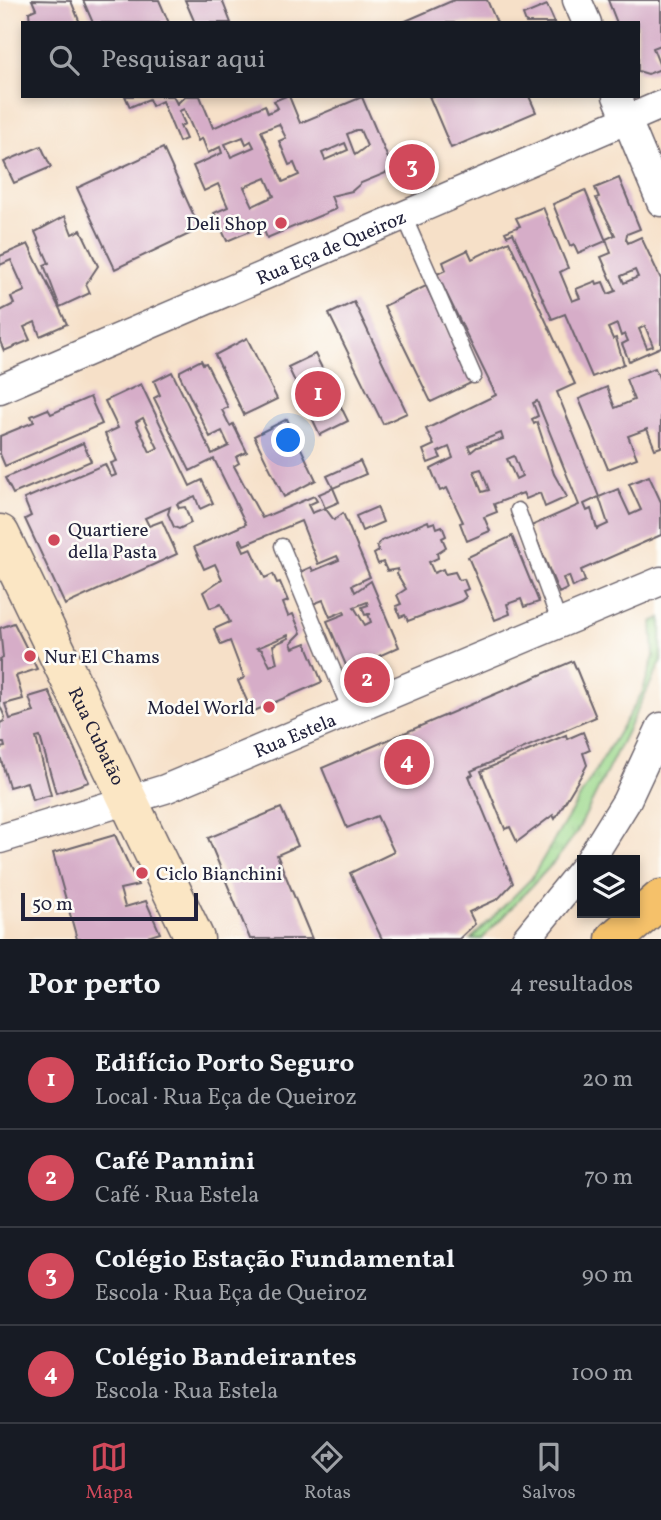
<!DOCTYPE html>
<html lang="pt">
<head>
<meta charset="utf-8">
<style>
	:root { --surface:#171b24; --page:#242831; --text:#f1f3f6; --muted:#9ea1a6; --line:#363941; --accent:#d1495b }
	body { margin:0; font-family:Vollkorn,serif; background:var(--page); color:var(--text) }
	.controls { position:absolute; right:21px; bottom:21px; display:grid; overflow:hidden; border-radius:0px; box-shadow:0 4px 10px #0003 }
	.controls button { width:63px; height:63px; display:grid; place-items:center; padding:0; border:0; border-bottom:2px solid var(--line); background:var(--surface); color:var(--text); font:35px sans-serif }
	.scale { position:absolute; left:21px; bottom:18px; width:177px; box-sizing:border-box; padding-left:7px; border:4px solid #22223b; border-top:0; font-size:19px; line-height:24px; white-space:nowrap; color:#22223b; -webkit-text-stroke:5px #fdfcf7; paint-order:stroke }
	.you { position:absolute; left:289px; top:441px; width:24px; height:24px; margin:-18px; border:5px solid #fff; border-radius:50%; background:#1a73e8; box-shadow:0 0 0 10px #1a73e833 }
	.badge { display:grid; place-items:center; width:46px; height:46px; border-radius:50%; background:var(--accent); color:#fff; font-size:23px; font-weight:700 }
	.pin { position:absolute; translate:-50% -50%; border:4px solid #fff; box-shadow:0 2px 7px #0006 }
	.list { margin:0; padding:0; list-style:none }
	h2 { display:flex; justify-content:space-between; align-items:center; height:91px; margin:0; padding:0 28px; font-size:30px }
	h2 small { font-size:23px; font-weight:400; color:var(--muted) }
	.list li { display:grid; grid-template-columns:46px 1fr auto; gap:21px; align-items:center; box-sizing:border-box; height:98px; padding:0 28px; border-top:2px solid var(--line) }
	.list b { display:block; font-size:26px; white-space:nowrap }
	.list p { margin:0; font-size:23px; white-space:nowrap; color:var(--muted) }
	.list em { font-size:23px; font-style:normal; color:var(--muted) }
	.icon { flex:none; width:38px; height:38px; fill:none; stroke:currentColor; stroke-width:2; stroke-linecap:round; stroke-linejoin:round }
	.map { position:relative; flex:none; width:661px; height:939px; overflow:hidden }
	.search { position:absolute; background:var(--surface); box-shadow:0 4px 10px #0003; left:21px; right:21px; top:21px; height:77px; display:flex; align-items:center; gap:18px; box-sizing:border-box; padding:0 24px; border-radius:0px; color:var(--muted); font-size:26px }
	.sheet { height:483px; background:var(--surface) }
	nav { display:flex; justify-content:space-around; align-items:center; box-sizing:border-box; height:98px; border-top:2px solid var(--line); background:var(--surface); font-size:19px; color:var(--muted) }
	nav a { display:grid; justify-items:center; gap:4px }
	nav .on { color:var(--accent) }
	.map>svg:first-child { display:block }
	.grass { fill:url(#grass-tufts); stroke:#607e64; stroke-width:2 }
	.building { fill:#d6adc8; fill-rule:evenodd }
	.lines { fill:none; stroke-linecap:round; stroke-linejoin:round }
	.lane-casing { stroke:#6c646c; stroke-width:17 }
	.street-casing { stroke:#6c646c; stroke-width:31 }
	.secondary-casing { stroke:#6c646c; stroke-width:41 }
	.highway-casing { stroke:#6c646c; stroke-width:41 }
	.lane { stroke:#fff; stroke-width:14 }
	.street { stroke:#fff; stroke-width:28 }
	.secondary { stroke:#fbe6c4; stroke-width:38 }
	.highway { stroke:#f5c16b; stroke-width:38 }
	.poi-dot { fill:#d1495b; stroke:#fdfcf7; stroke-width:2.5 }
	.labels { text-anchor:middle; stroke-width:5; stroke-linejoin:round; paint-order:stroke }
	.poi-label { font-size:19px; fill:#22223b; stroke:#fdfcf7; text-anchor:start }
	.street-label { font-size:19px; fill:#22223b; stroke:#fdfcf7 }
</style>
</head>
<body>
<div class="map">
<svg width="661" height="939" viewBox="0 0 661 939">
	<defs>
		<pattern id="grass-tufts" width="24" height="20" patternUnits="userSpaceOnUse" patternTransform="scale(1.75)"><rect width="24" height="20" fill="#9dd98d"/><path d="M3 7l-1-3M5 7V3M7 7l1-3M15 17l-1-3M17 17v-4M19 17l1-3" fill="none" stroke="#87ba7b"/></pattern>
	</defs>
	<rect width="100%" height="100%" fill="#fdfcf7"/>
	<filter id="ink" filterUnits="userSpaceOnUse"><feTurbulence type="fractalNoise" baseFrequency=".0143" numOctaves="2"/><feDisplacementMap in="SourceGraphic" scale="14" xChannelSelector="R" yChannelSelector="G"/><feConvolveMatrix kernelMatrix="1 2 1 2 8 2 1 2 1" color-interpolation-filters="sRGB"/></filter>
	<filter id="wash" filterUnits="userSpaceOnUse"><feTurbulence type="fractalNoise" baseFrequency=".00686" numOctaves="4" result="noise"/><feDisplacementMap in="SourceGraphic" scale="28" xChannelSelector="R" yChannelSelector="G"/><feGaussianBlur stdDeviation="1.57" result="paint"/><feColorMatrix in="noise" values="0 0 0 0 0 0 0 0 0 0 0 0 0 0 0 0 0 1.4 0 .05"/><feComposite in="paint" operator="in"/></filter>
	<g filter="url(#wash)">
		<rect width="100%" height="100%" fill="#f6e0c8"/>
		<path class="grass" d="M661 618V662L577 832 555 861 482 939H471L531 879 642 693 654 656 652 622Z"/>
		<g id="blocks">
			<g class="building">
				<path d="M32 0 71 1 80 23H30L29 12 36 9Z"/>
				<path d="M83 0H159L169 23H93Z"/>
				<path d="M185 0H222L231 23H195Z"/>
				<path d="M454 0H487L497 23H401Z"/>
				<path d="M608 0H661V45L653 48 661 69 648 74 638 71V23H617Z"/>
				<path d="M547 5 555 23H526L523 15Z"/>
				<path d="M125 96H173L177 104 185 96H200L213 128 265 105 268 113 278 108 274 101 286 96H289L300 123 362 97 393 170 361 183 352 191 331 196 336 209 267 238 262 226 227 241 214 213 228 207 218 184 204 191 193 166 222 153 220 147 208 153 202 138 198 141 184 109 179 111 185 124 180 126 186 139 179 142 162 101 152 106 149 99 130 107ZM279 124 286 138 279 141 289 165 294 163 299 175 283 182 261 131ZM356 130H360L367 146 355 155 347 134ZM243 137 246 144 251 141 254 147 231 157 225 144ZM345 143 348 150 325 160 322 153ZM266 178 274 196 253 206 244 187Z"/>
				<path d="M429 96H529L536 112 451 148Z"/>
				<path d="M41 146 51 167 14 183 4 162Z"/>
				<path d="M163 148 200 229 115 269 77 188Z"/>
				<path d="M619 178 640 229 627 234 626 239 628 243 641 237 661 279V347L629 361 622 344 628 341 625 334 621 336 617 324 608 328 613 339 616 338 624 364 592 377 565 314 552 319 513 233 507 236 505 232 520 226 516 218 543 207 568 268 560 272 572 301 580 298 576 289 596 281 597 284 603 282 608 294 616 291 601 257 611 253 606 239 615 235 596 198 599 197 595 188ZM635 270 638 277 624 283 621 276ZM645 326 653 346 647 348 639 329Z"/>
				<path d="M585 190 606 241 578 253 574 244 570 246 553 204Z"/>
				<path d="M65 216 72 234 81 230 98 266 86 284 90 293 60 307 44 265 49 263 35 232Z"/>
				<path d="M509 241 575 384 557 392 599 497 584 504 587 511 591 509 597 529 608 524 599 497 618 489 630 515 641 510 629 484 649 476 661 502V535L581 570 585 581 573 587 569 576 563 578 567 589 559 593 531 526 579 505 537 401 533 403 538 416 532 419 534 424 537 422 554 474 567 497 545 507 540 493 526 499 523 493 494 504 497 512 484 517 490 531 467 541 460 523 463 522 447 488 440 491 431 469 453 458 449 447 438 452 441 458 428 463 423 450 434 445 426 429 496 395 437 274 446 270 443 262 468 250 472 259ZM501 433 503 439 477 447 471 452 468 446ZM514 456 522 476 516 479 507 459ZM481 469 489 490 482 492 474 471Z"/>
				<path d="M28 244 67 324 40 336 35 322 24 327 30 340 4 351 0 341V311L14 304 11 297 25 291 11 260 0 265V256Z"/>
				<path d="M426 286 473 382 431 402 384 306Z"/>
				<path d="M354 302 407 413 383 424 329 314Z"/>
				<path d="M247 338 277 399 244 415 215 355Z"/>
				<path d="M315 354 348 421 320 435 288 367Z"/>
				<path d="M201 360 203 364 206 363 228 407 222 410 230 426 233 424 247 452 236 457 239 463 234 466 262 518 314 496 317 501 308 505 312 513 325 508 334 520 343 513 370 577 352 585 355 592 371 581 399 647 348 670 327 621 345 614 344 611 330 617 323 600 313 604 300 572 311 567 313 571 339 560 337 556 318 564 301 521 244 545 241 539 239 540 244 551 251 548 265 578 273 574 277 583 280 582 288 601 283 603 288 616 293 614 301 633 291 643 293 648 306 643 322 682 252 712 238 681 244 678 230 641 221 645 214 629 230 622 221 604 210 608 203 592 222 579 215 564 204 569 194 547 246 524 214 459 190 471 154 398 160 395 154 381 172 372 212 454 229 446 222 431 210 437 180 376V371ZM367 602 368 605 362 607 365 615 371 614H368L371 622 365 625 354 607ZM288 635 289 638 273 645 277 663 270 666 262 650 257 648Z"/>
				<path d="M655 368 661 383V447L655 449 647 429 628 436 637 458 608 469 579 399 607 387 615 408 634 400 626 379Z"/>
				<path d="M141 384 190 486 202 480 213 503 200 509 195 496 177 504 179 508 185 507 191 523 179 529 174 527 168 514 170 507 145 518 149 526 162 521 177 554 65 605 25 519 31 516 24 499 105 464 111 477 116 475 111 463 117 461 105 434 118 428 105 401ZM143 418 158 448 150 452 136 422Z"/>
				<path d="M90 397 102 424 5 466 0 454V436L34 422 31 416 48 409 51 414Z"/>
				<path d="M287 419 316 480 284 497 254 436Z"/>
				<path d="M83 443 91 461 13 494 5 478Z"/>
				<path d="M360 461 366 474 333 488 327 476Z"/>
				<path d="M333 488 339 502 325 508 319 494Z"/>
				<path d="M377 507 383 522 362 531 356 516Z"/>
				<path d="M428 521 429 524 435 522 437 528 442 526 446 536 442 538 446 547 437 553 438 558 429 562 434 573 443 569 445 574 455 572 459 580 464 579 468 589 463 591 466 597 461 601 408 621 405 615 400 617 396 606 401 604 397 595 406 589 397 574 398 569 387 571 383 562 378 564 374 554 379 551 377 546 381 541Z"/>
				<path d="M512 536 539 602 524 607 521 599 507 604 510 614 495 620 468 557Z"/>
				<path d="M14 623 37 669 16 676 23 699 5 704 10 719 34 712 29 697 49 691 89 782 56 793 40 737 36 738 51 795 32 800 27 782 9 787 0 756V748L5 747 4 743H0V723L4 721 5 717 0 706V659L3 658 0 628Z"/>
				<path d="M573 661 596 717 471 771 473 775 469 776 513 883 498 899 469 912 475 924 459 939H382L350 873 394 852 377 816 347 828 322 768Z"/>
				<path d="M583 732 590 750 583 753 587 765 582 774 555 819 553 815 517 842 510 827 505 829 481 771 566 735 567 739Z"/>
				<path d="M281 808 298 846 277 855 312 939H250L208 838Z"/>
				<path d="M115 835 138 885 120 889 125 907 146 901 160 933 147 937 148 939H77L53 853Z"/>
			</g>
		</g>
	</g>
	<g filter="url(#ink)">
		<use href="#blocks" fill-opacity="0" stroke="#6c646c" stroke-width="2"/>
		<g class="lines">
			<defs>
				<g id="lane">
					<path d="M404 216 474 376"/>
					<path d="M518 510 560 624"/>
					<path d="M282 546 351 713"/>
				</g>
				<g id="street">
					<path d="M577 0 587 23"/>
					<path d="M617 96 661 202"/>
					<path id="s1" d="M0 389 661 105"/>
					<path id="s2" d="M0 839 165 789 661 581"/>
					<path d="M590 860 626 802 661 727"/>
					<path d="M526 939 582 870"/>
				</g>
				<g id="secondary">
					<path id="s3" d="M0 534 195 939"/>
				</g>
				<path id="highway" d="M615 939 661 899"/>
			</defs>
			<use href="#lane" class="lane-casing"/>
			<use href="#street" class="street-casing"/>
			<use href="#secondary" class="secondary-casing"/>
			<use href="#highway" class="highway-casing"/>
			<use href="#lane" class="lane"/>
			<use href="#street" class="street"/>
			<use href="#secondary" class="secondary"/>
			<use href="#highway" class="highway"/>
		</g>
	</g>
	<g class="poi-dot">
		<circle cx="281" cy="223" r="7"/>
		<circle cx="54" cy="540" r="7"/>
		<circle cx="30" cy="656" r="7"/>
		<circle cx="269" cy="707" r="7"/>
		<circle cx="142" cy="873" r="7"/>
	</g>
	<g class="labels">
		<g class="poi-label">
			<text x="267" y="230" text-anchor="end">Deli Shop</text>
			<text x="68" y="536">Quartiere<tspan x="68" dy="22">della Pasta</tspan></text>
			<text x="44" y="663">Nur El Chams</text>
			<text x="255" y="714" text-anchor="end">Model World</text>
			<text x="156" y="880">Ciclo Bianchini</text>
		</g>
		<g class="street-label">
			<text dy="7" stroke="none"><textPath href="#s1" startOffset="360">Rua Eça de Queiroz</textPath></text>
			<text dy="7" stroke="none"><textPath href="#s3" startOffset="224">Rua Cubatão</textPath></text>
			<text dy="7" stroke="none"><textPath href="#s2" startOffset="313">Rua Estela</textPath></text>
		</g>
	</g>
</svg>
<div class="controls">
<button><svg class="icon" aria-label="layers" viewBox="0 0 24 24"><path d="M12 4l9 5-9 5-9-5zM3 14l9 5 9-5"/></svg></button>
</div>
<div class="scale">50 m</div>
<div class="you"></div>
<div class="pin badge" style="left:318px;top:394px">1</div>
<div class="pin badge" style="left:367px;top:680px">2</div>
<div class="pin badge" style="left:412px;top:167px">3</div>
<div class="pin badge" style="left:407px;top:762px">4</div>
<div class="search"><svg class="icon" aria-label="search" viewBox="0 0 24 24"><circle cx="10" cy="10" r="6"/><path d="M15 15l6 6"/></svg>Pesquisar aqui</div>
</div>
<section class="sheet">
<h2>Por perto<small>4 resultados</small></h2>
<ul class="list">
<li><span class="badge">1</span><div><b>Edifício Porto Seguro</b><p>Local · Rua Eça de Queiroz</p></div><em>20 m</em></li>
<li><span class="badge">2</span><div><b>Café Pannini</b><p>Café · Rua Estela</p></div><em>70 m</em></li>
<li><span class="badge">3</span><div><b>Colégio Estação Fundamental</b><p>Escola · Rua Eça de Queiroz</p></div><em>90 m</em></li>
<li><span class="badge">4</span><div><b>Colégio Bandeirantes</b><p>Escola · Rua Estela</p></div><em>100 m</em></li>
</ul>
</section>
<nav>
<a class="on"><svg class="icon" aria-label="map" viewBox="0 0 24 24"><path d="M3 6l6-2 6 2 6-2v14l-6 2-6-2-6 2zM9 4v14M15 6v14"/></svg>Mapa</a>
<a><svg class="icon" aria-label="directions" viewBox="0 0 24 24"><path d="M12 3l9 9-9 9-9-9zM9 14v-3h6M13 9l2 2-2 2"/></svg>Rotas</a>
<a><svg class="icon" aria-label="saved" viewBox="0 0 24 24"><path d="M7 4h10v16l-5-4-5 4z"/></svg>Salvos</a>
</nav>
</body>
</html>
